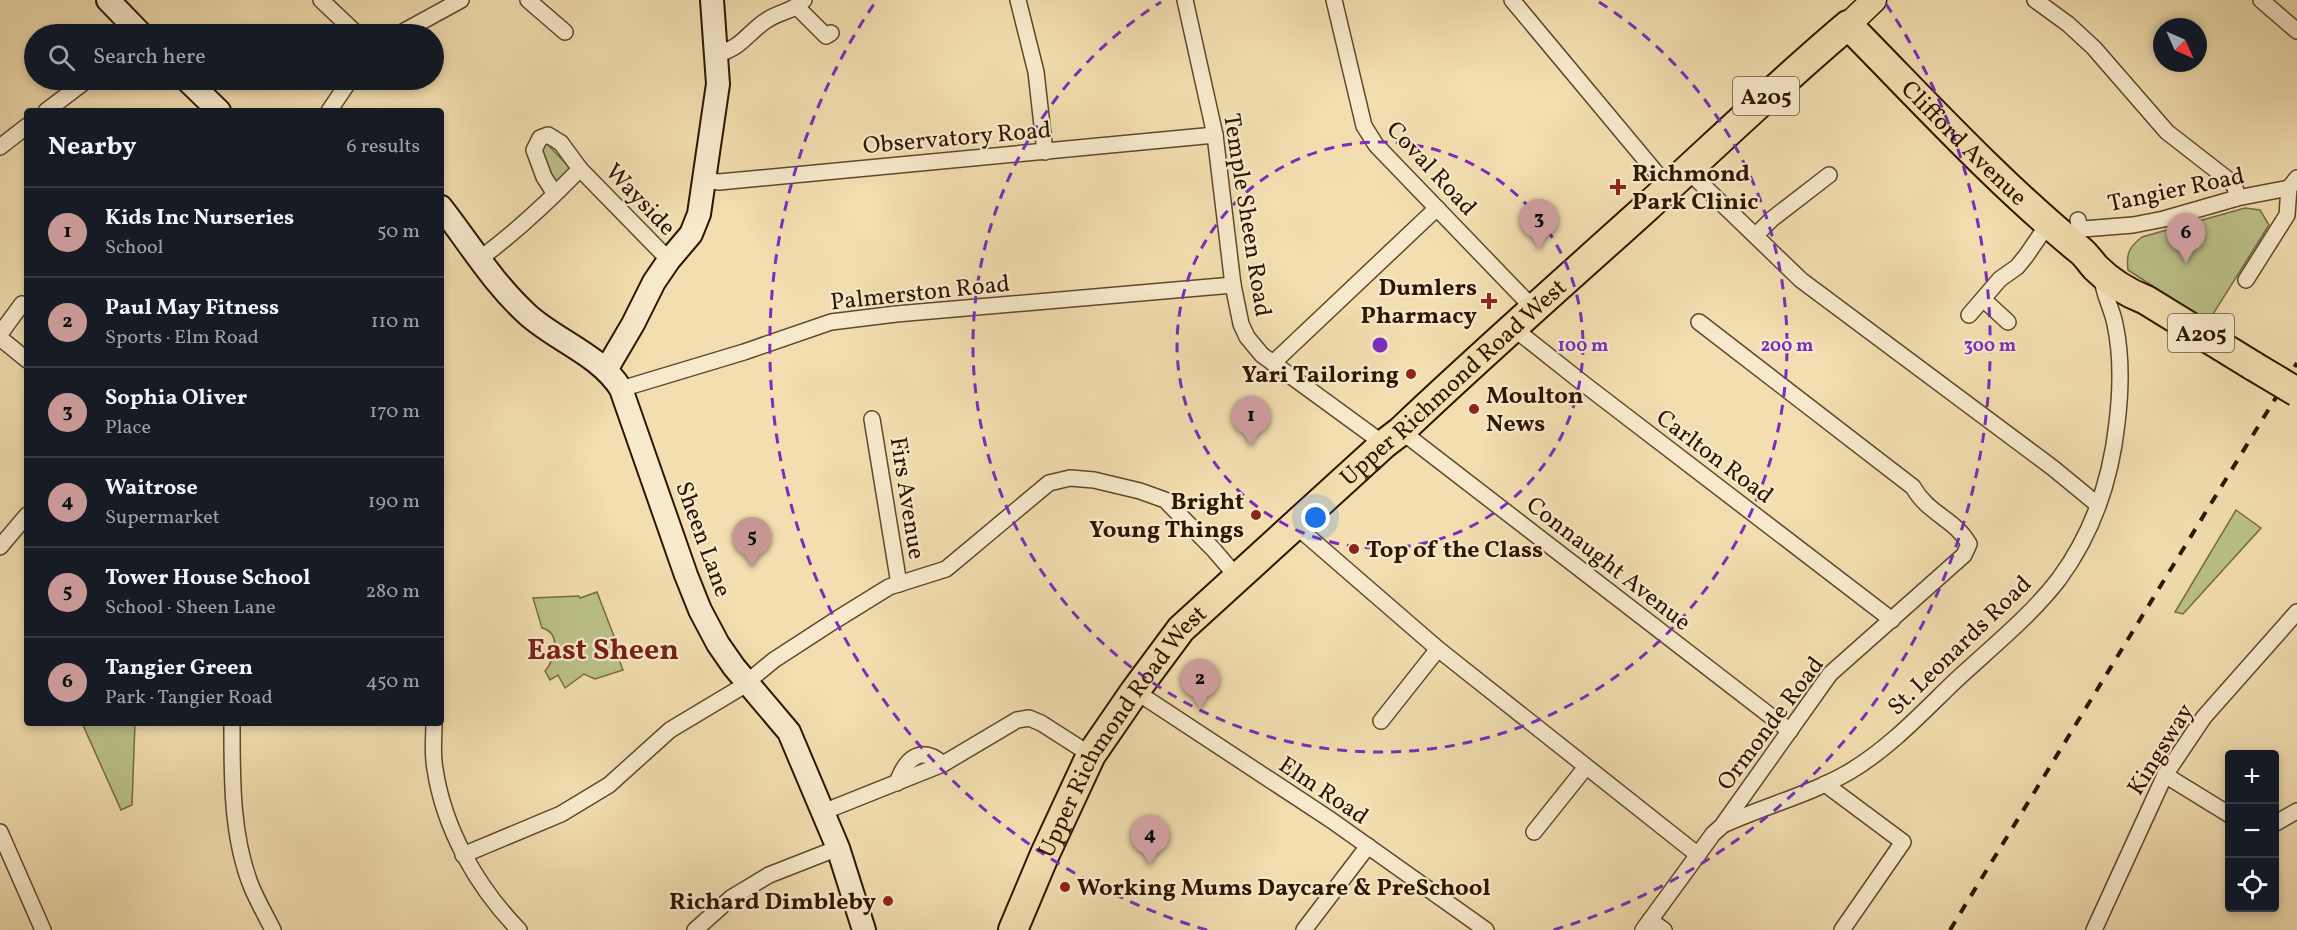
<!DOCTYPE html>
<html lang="en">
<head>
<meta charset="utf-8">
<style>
	:root { --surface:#171b24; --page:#20242c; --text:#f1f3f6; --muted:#9ea1a6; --line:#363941; --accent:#c59692 }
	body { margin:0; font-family:Vollkorn,serif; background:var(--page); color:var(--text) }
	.controls { position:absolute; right:18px; bottom:18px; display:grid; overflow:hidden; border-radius:6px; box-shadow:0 3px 9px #0003 }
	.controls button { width:54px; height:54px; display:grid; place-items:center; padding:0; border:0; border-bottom:2px solid var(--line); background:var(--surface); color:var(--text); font:30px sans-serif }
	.compass { position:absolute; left:2153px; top:18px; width:54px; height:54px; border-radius:50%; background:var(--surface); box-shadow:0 3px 9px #0003; rotate:135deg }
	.you { position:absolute; left:1316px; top:518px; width:21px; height:21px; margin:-15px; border:4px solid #fff; border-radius:50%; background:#1a73e8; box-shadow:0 0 0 9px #1a73e833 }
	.badge { display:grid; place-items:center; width:39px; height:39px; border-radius:50%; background:var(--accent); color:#111; font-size:20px; font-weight:700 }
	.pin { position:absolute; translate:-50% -50px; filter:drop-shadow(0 2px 3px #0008) }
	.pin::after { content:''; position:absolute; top:32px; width:21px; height:18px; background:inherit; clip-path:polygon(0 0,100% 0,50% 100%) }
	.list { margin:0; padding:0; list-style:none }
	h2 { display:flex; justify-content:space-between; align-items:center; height:78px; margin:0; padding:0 24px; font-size:26px }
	h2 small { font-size:20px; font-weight:400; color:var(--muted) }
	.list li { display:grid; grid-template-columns:39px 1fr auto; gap:18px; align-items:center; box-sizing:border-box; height:90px; padding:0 24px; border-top:2px solid var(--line) }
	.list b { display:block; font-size:22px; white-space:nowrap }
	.list p { margin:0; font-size:20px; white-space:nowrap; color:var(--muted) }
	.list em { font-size:20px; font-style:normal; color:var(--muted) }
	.icon { flex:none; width:33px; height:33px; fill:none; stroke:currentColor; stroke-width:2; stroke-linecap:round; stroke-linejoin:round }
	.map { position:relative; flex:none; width:2297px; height:930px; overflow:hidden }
	.search { position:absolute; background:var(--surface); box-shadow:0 3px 9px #0003; left:24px; top:24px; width:420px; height:66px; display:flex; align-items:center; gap:15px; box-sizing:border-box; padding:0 21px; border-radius:33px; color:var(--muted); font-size:22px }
	.panel { position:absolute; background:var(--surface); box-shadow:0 3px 9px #0003; left:24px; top:108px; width:420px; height:618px; border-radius:6px }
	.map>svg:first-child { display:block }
	.green { fill:#bcc18a; stroke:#766b46; stroke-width:1.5 }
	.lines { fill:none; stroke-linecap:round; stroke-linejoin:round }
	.street-casing { stroke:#60472d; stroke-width:18 }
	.secondary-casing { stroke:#2f1501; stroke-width:26 }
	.primary-casing { stroke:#2f1501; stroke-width:27 }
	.highway-casing { stroke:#2f1501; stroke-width:32 }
	.street { stroke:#f7eacc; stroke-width:15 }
	.secondary { stroke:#f7eacc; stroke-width:22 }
	.primary { stroke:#f2deb0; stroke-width:24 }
	.highway { stroke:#f2deb0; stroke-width:28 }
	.rail { stroke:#2f1501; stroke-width:4; stroke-dasharray:10 10; stroke-linecap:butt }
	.highway-bridge-casing { stroke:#2f1501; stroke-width:32; stroke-linecap:butt }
	.highway-bridge { stroke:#f2deb0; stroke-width:28 }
	.ring { fill:none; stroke:#7b2cbf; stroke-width:3; stroke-dasharray:10 8 }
	.poi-dot { fill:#8f2418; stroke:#f7eacc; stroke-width:2 }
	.labels { text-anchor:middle; stroke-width:4.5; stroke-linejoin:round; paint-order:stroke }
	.shield { fill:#f7eacc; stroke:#6b553e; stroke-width:1.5 }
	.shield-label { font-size:22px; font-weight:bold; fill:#2f1501 }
	.street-label { font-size:24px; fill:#2f1501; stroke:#f7eacc }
	.poi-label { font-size:24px; font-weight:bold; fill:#2f1501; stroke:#f7eacc; text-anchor:start }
	.district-label { font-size:30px; font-weight:bold; fill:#7a1f14; stroke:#f7eacc }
	.centre { fill:#7b2cbf; stroke:#f7eacc; stroke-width:3 }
	.ring-label { font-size:18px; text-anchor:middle; font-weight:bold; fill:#7b2cbf; stroke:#f7eacc; stroke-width:4.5; stroke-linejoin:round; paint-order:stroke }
</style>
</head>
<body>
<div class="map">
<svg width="2297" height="930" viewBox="0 0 2297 930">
	<rect width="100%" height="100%" fill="#f2deb0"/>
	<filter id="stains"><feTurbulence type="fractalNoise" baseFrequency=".00333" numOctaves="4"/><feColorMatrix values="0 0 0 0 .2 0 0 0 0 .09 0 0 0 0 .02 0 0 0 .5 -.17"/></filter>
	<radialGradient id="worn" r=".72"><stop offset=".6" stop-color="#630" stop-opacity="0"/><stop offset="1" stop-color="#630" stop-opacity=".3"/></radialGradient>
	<g class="green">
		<path d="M542 143 548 145 571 169 555 185 539 147Z"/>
		<path d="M2245 208 2260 210 2269 225 2208 322 2128 270C2126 254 2129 247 2142 237Z"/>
		<path d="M2236 510 2261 528 2183 614 2175 612Z"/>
		<path d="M597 592 622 657 619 659 623 670 595 679 584 674 565 688 558 675 550 680 545 671C555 660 562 633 542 628L533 598 579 596 580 598Z"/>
		<path d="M82 723H135L132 805 121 810Z"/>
	</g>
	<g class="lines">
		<defs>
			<g id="street">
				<path d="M321 0 357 34"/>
				<path d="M528 0 565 32"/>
				<path d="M1018 0 1036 72 1045 152"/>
				<path d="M1185 0 1215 135 1233 285 1241 324 1247 337 1262 355 1384 444"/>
				<path d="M1334 0 1364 126 1376 145 1533 308"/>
				<path d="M1512 0 1668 187"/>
				<path d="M2035 0 2068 24 2094 48 2167 132 2230 181 2235 187 2237 198"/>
				<path d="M2261 0 2297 31"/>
				<path d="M797 7 826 36 831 33"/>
				<path d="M399 34 461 0"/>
				<path d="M717 54C742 48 747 33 767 20 779 12 794 11 804 0"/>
				<path d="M46 111 87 80"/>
				<path d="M329 111 350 80"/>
				<path d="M0 147 27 126"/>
				<path d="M580 169 669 260"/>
				<path d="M1686 169 1801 280 2053 468 2098 505"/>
				<path d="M703 180 719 182 1215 135"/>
				<path d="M2078 220 2079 225 2083 229 2133 225 2164 219 2237 198 2289 188"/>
				<path d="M1756 235 1772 219 1829 175"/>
				<path d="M478 260C515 233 548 202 580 169L561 143 548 135 540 138 534 150 544 177 555 194"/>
				<path d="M2246 280 2287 215 2289 188 2297 178"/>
				<path d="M1983 299 2008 322"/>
				<path d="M1969 315 2000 279 2017 267 2026 256 2048 224"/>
				<path d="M1699 322 1913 487C1928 514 1955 519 1969 544L1964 555 1830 674 1724 823"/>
				<path d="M1512 327 1584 384 1892 620"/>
				<path d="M0 334 22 304"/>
				<path d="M0 338 27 360"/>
				<path d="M1273 363 1437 208"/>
				<path d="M621 389 744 352 831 322 896 314 1233 285"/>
				<path d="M872 419 899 584"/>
				<path d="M1401 431 1790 731"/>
				<path d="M1296 526 1438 649 1698 855"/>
				<path d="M0 547 27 515"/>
				<path d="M1135 691 1331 820 1486 930"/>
				<path d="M1381 721 1438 649"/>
				<path d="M232 723C232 777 231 837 252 888 258 902 266 916 273 930"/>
				<path d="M434 723C434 738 432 754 435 769 444 829 477 887 519 930"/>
				<path d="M2165 775 2230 815"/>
				<path d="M897 783C905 760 920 744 943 764"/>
				<path d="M1825 784 1903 842 1842 930"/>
				<path d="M823 812 943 764 1017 720 1029 718 1041 723 1091 755"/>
				<path d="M2274 824 2297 811"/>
				<path d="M0 832 43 930"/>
				<path d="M1534 832 1586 767"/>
				<path d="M463 855 561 814 609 785 670 730 740 688 774 660 834 621 889 587 946 569 1049 483 1070 478 1094 480 1140 491 1165 500 1214 550 1237 577"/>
				<path d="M1650 920 1664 930"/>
				<path d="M695 930 731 898 769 875 838 848"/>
				<path d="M1304 930 1368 846"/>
				<path d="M1643 930 1713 834 1723 825C1764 806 1809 795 1849 772 1888 749 1920 715 1952 684 1988 650 2029 618 2059 579 2092 534 2111 479 2117 423 2121 390 2122 357 2115 324 2112 308 2102 292 2102 276"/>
				<path d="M2094 930 2165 775 2204 717 2297 612"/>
			</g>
			<g id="secondary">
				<path d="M108 0 141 34"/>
				<path d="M187 80 219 111"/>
				<path d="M441 207C470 244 492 282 528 315 557 341 600 355 621 389L686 575 700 610 718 644 734 667 789 732 838 848 864 930"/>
				<path d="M606 370 633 324 654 282 669 260 691 234 699 214 718 84 712 0"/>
			</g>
			<path id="primary" d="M1848 25 1874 0"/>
			<g id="highway">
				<path id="s1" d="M1013 930 1045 854 1091 755 1135 691 1181 629 1384 444 1401 431C1481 355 1564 282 1646 208 1713 147 1778 84 1848 25 1924 102 1997 182 2081 251 2087 256 2091 263 2096 268 2110 282 2128 293 2146 300L2255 367"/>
			</g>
		</defs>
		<use href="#street" class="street-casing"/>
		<use href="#secondary" class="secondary-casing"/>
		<use href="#primary" class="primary-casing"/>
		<use href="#highway" class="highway-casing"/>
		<use href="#street" class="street"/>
		<use href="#secondary" class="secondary"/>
		<use href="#primary" class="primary"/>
		<use href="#highway" class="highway"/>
		<path class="rail" d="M1950 930 2297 363"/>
		<defs>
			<path id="highway-bridge" d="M2255 367 2297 392"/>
		</defs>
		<use href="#highway-bridge" class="highway-bridge-casing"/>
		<use href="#highway-bridge" class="highway-bridge"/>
	</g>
	<g class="ring">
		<circle cx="1380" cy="345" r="203"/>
		<path d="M1599 2A407 407 0 1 1 1161 2"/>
		<path d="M1207 930A610 610 0 0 1 874 4M1886 4A610 610 0 0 1 1553 930"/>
	</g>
	<g class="poi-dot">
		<path d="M1615 178h6v6h6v6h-6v6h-6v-6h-6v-6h6z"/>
		<path d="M1486 292h6v6h6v6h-6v6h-6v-6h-6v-6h6z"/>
		<circle cx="1411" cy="374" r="6"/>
		<circle cx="1474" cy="409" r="6"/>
		<circle cx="1256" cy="515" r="6"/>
		<circle cx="1354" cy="549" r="6"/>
		<circle cx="1065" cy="887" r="6"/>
		<circle cx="888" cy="901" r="6"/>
	</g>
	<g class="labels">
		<g class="shield">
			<rect x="1733" y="77" width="66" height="38" rx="4.5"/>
			<rect x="2168" y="314" width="66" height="38" rx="4.5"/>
		</g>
		<g class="shield-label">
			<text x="1766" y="104">A205</text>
			<text x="2201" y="341">A205</text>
		</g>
		<g class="street-label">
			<text transform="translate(957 137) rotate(-5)" y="8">Observatory Road</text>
			<text dy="8" stroke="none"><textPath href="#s1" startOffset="1412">Clifford Avenue</textPath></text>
			<text transform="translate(1432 168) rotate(47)" y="8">Coval Road</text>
			<text transform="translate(2176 189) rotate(-12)" y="8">Tangier Road</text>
			<text transform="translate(641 199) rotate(46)" y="8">Wayside</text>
			<text transform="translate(1248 215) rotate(81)" y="8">Temple Sheen Road</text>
			<text transform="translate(920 292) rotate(-6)" y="8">Palmerston Road</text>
			<text dy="8" stroke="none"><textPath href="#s1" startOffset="714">Upper Richmond Road West</textPath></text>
			<text transform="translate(1715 456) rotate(37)" y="8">Carlton Road</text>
			<text transform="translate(908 498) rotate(81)" y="8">Firs Avenue</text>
			<text transform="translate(704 539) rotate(70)" y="8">Sheen Lane</text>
			<text transform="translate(1609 563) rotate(38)" y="8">Connaught Avenue</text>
			<text transform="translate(1959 645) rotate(-44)" y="8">St. Leonards Road</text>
			<text transform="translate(1770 723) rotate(-53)" y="8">Ormonde Road</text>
			<text dy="8" stroke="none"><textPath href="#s1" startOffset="228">Upper Richmond Road West</textPath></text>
			<text transform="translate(2160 749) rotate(-58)" y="8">Kingsway</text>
			<text transform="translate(1324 790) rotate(34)" y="8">Elm Road</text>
		</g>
		<g class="poi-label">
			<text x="1632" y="181">Richmond<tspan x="1632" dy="28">Park Clinic</tspan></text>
			<text x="1477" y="295" text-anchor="end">Dumlers<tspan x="1477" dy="28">Pharmacy</tspan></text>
			<text x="1399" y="382" text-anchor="end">Yari Tailoring</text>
			<text x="1486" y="403">Moulton<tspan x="1486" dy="28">News</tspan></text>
			<text x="1244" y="509" text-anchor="end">Bright<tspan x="1244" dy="28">Young Things</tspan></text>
			<text x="1366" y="557">Top of the Class</text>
			<text x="1077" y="895">Working Mums Daycare &amp; PreSchool</text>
			<text x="876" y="909" text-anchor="end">Richard Dimbleby</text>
		</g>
		<g class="district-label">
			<text x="603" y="659">East Sheen</text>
		</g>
	</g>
	<circle cx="1380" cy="345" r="9" class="centre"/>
	<g class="ring-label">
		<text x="1583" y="351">100 m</text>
		<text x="1787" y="351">200 m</text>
		<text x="1990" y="351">300 m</text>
	</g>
	<rect width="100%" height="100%" filter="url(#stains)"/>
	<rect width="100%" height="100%" fill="url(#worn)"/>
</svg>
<div class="controls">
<button>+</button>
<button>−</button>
<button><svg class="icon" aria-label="locate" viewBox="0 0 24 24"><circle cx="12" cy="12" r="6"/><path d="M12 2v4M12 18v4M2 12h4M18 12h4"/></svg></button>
</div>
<svg class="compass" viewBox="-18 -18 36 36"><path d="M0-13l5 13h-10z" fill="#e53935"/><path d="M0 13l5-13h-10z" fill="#9ea1a6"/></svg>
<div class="you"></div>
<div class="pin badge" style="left:1251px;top:446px">1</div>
<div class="pin badge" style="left:1200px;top:709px">2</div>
<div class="pin badge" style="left:1539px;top:249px">3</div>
<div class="pin badge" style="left:1150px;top:865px">4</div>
<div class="pin badge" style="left:752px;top:567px">5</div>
<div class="pin badge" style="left:2186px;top:263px">6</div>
<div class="search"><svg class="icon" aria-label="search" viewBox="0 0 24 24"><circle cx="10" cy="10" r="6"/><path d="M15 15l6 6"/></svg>Search here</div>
<section class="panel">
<h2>Nearby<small>6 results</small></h2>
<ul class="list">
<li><span class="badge">1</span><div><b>Kids Inc Nurseries</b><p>School</p></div><em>50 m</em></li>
<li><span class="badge">2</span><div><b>Paul May Fitness</b><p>Sports · Elm Road</p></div><em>110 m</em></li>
<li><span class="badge">3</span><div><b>Sophia Oliver</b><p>Place</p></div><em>170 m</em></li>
<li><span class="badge">4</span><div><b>Waitrose</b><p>Supermarket</p></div><em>190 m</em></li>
<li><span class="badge">5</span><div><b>Tower House School</b><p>School · Sheen Lane</p></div><em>280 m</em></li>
<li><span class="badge">6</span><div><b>Tangier Green</b><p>Park · Tangier Road</p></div><em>450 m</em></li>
</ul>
</section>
</div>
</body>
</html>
